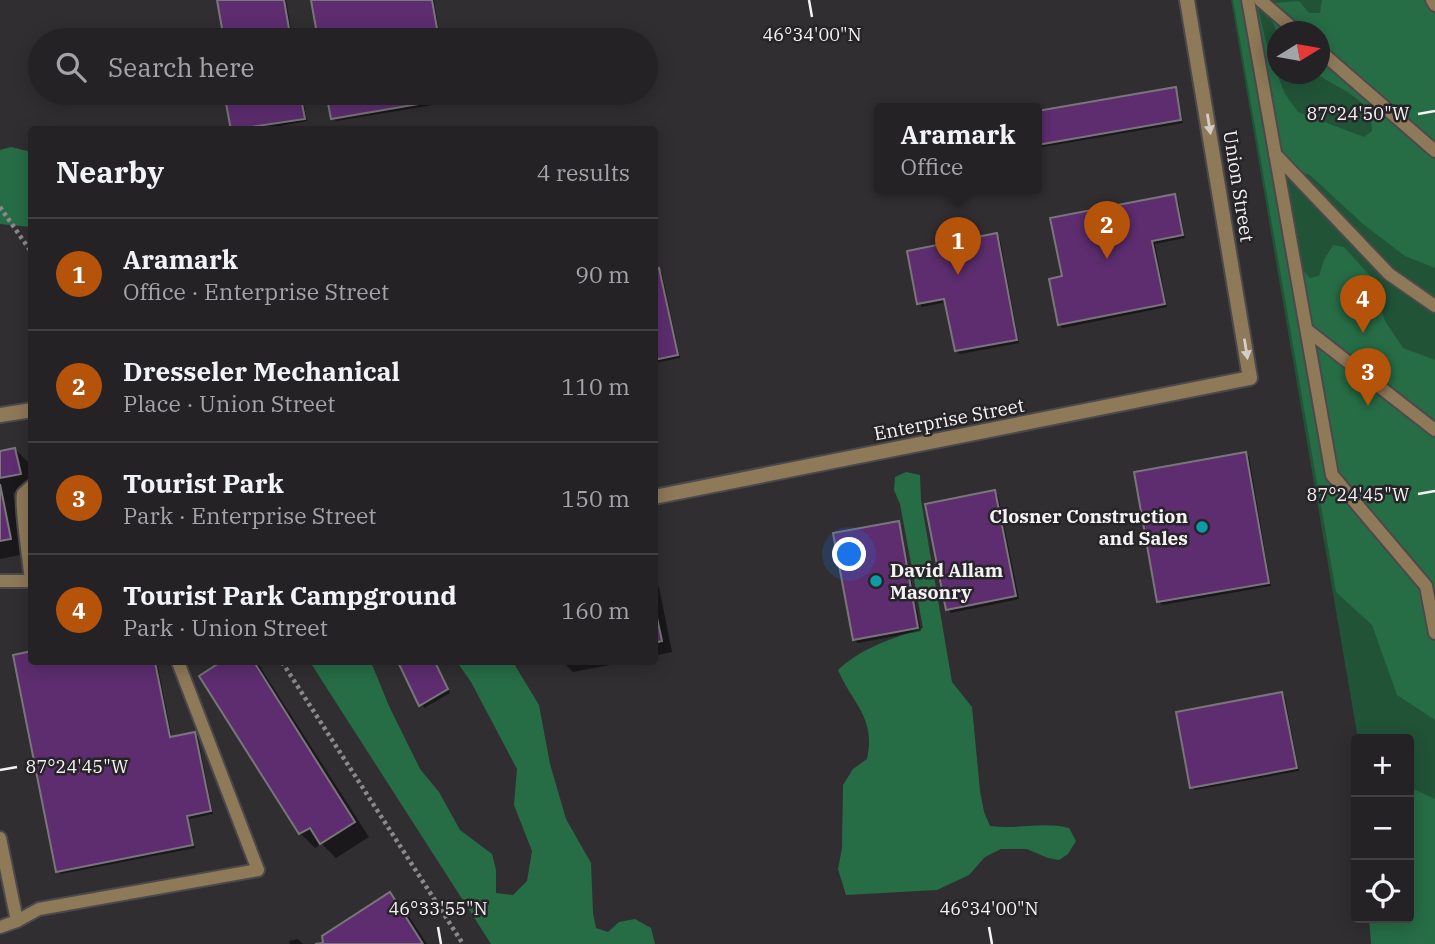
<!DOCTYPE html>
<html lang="en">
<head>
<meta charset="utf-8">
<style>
	:root { --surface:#252226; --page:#312f32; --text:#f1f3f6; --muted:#a3a4a7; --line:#423f43; --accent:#b45309 }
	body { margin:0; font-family:"IBM Plex Serif",serif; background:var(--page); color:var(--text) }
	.controls { position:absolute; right:21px; bottom:21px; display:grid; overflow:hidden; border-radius:7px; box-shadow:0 4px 18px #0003 }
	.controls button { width:63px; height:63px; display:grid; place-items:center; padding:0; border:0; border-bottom:2px solid var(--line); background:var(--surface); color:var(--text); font:35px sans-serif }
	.compass { position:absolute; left:1267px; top:21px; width:63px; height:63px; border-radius:50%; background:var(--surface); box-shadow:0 4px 18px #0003; rotate:79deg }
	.you { position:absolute; left:850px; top:555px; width:24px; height:24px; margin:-18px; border:5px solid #fff; border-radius:50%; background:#1a73e8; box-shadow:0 0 0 10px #1a73e833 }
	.badge { display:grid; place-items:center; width:46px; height:46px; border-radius:50%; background:var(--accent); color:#fff; font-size:23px; font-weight:700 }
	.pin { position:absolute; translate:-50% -58px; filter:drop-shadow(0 2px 4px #0008) }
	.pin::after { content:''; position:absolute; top:37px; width:24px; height:21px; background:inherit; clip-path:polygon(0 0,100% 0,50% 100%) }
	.popup { position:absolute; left:874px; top:103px; width:168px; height:91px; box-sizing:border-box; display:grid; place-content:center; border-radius:7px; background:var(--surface); filter:drop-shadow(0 2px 5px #0005); font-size:23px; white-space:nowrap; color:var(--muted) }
	.popup b { font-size:26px; color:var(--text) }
	.popup::after { content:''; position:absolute; left:50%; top:100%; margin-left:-14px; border:14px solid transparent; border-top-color:var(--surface) }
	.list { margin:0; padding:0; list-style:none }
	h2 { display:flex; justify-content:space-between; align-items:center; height:91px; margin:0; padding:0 28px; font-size:30px }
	h2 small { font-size:23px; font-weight:400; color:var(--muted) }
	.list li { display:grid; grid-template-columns:46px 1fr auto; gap:21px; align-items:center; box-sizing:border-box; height:112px; padding:0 28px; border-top:2px solid var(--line) }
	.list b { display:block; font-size:26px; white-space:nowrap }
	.list p { margin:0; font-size:23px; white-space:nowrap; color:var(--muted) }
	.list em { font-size:23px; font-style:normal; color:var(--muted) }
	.icon { flex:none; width:38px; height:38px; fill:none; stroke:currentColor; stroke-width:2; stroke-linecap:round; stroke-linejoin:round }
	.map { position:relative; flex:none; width:1435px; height:944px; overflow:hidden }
	.search { position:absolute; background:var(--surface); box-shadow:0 4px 18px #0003; left:28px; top:28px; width:630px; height:77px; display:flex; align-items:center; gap:18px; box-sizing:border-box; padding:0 24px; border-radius:38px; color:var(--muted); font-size:26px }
	.panel { position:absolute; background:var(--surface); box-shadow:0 4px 18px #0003; left:28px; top:126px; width:630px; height:539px; border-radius:7px }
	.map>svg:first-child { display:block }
	.green { fill:#215337; fill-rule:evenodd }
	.forest { fill:#266d46 }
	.shadow { fill:#0007 }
	.building { fill:#5d2d6f; stroke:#79757a; stroke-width:2 }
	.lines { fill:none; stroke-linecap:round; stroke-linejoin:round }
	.lane-casing { stroke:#4c494d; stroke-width:16 }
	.street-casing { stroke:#4c494d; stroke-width:18 }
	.path { stroke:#8c898d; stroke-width:4.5; stroke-dasharray:3.5 3.5; stroke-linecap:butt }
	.lane { stroke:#8e7958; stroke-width:12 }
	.street { stroke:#8e7958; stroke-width:14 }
	.oneway { fill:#d5cec6 }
	.ticks { fill:none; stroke:#f4f2f5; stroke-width:2.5 }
	.culture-dot { fill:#0f9aa8; stroke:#272428; stroke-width:2.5 }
	.labels { text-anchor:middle; stroke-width:5; stroke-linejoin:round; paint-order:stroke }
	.street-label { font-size:19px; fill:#f4f2f5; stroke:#272428 }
	.poi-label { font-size:19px; font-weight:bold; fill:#f4f2f5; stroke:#272428; text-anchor:end }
	.ticks-label { font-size:18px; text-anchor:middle; fill:#f4f2f5; stroke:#272428; stroke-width:5; stroke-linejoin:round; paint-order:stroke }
</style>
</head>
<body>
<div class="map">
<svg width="1435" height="944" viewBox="0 0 1435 944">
	<rect width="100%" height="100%" fill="#312e32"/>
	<path class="green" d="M1231 0H1435V944L1409 918V739H1358ZM1278 32H1320V74H1278Z"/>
	<g class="forest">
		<path d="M1233 0H1256L1268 50 1285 94 1298 112 1364 137 1372 131C1373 97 1339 90 1317 74H1320V32L1277 33 1271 18 1275 3 1299 1 1309 13H1320L1322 0H1435V268L1405 256 1363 224 1310 175 1282 167 1300 267 1310 278 1319 276 1324 260 1333 245 1344 247 1372 278 1385 321 1403 348 1435 360V720L1397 695 1372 625 1336 592Z"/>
		<path d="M11 147 31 152V227L0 224V150Z"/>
		<path d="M906 472 920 475 921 500 952 682 972 707 980 791 984 812 990 826C1016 830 1043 821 1069 828L1076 841 1068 854 1059 860 1048 858 1027 849H1001L985 857 969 875 937 890 846 895 838 869 842 848 843 785 853 769 867 759C876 717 853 705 838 670 863 647 891 639 923 628L900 504 894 490 895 477Z"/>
		<path d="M310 662H371L389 706 420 769 439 792 460 830 492 854 496 870V893L513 895 527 881 532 851 514 805 517 769 471 682 457 662H513L539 705 550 764 566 819 591 863 593 913 596 928 608 932 619 922 635 919 651 928 655 944H491Z"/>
		<path d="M1409 787 1435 799V944H1371L1369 918H1409Z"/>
	</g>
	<g class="shadow">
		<path d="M219 0H286L293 40H226Z"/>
		<path d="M313 0H434L440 40H319Z"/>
		<path d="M1175 89 1178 92 1183 123 1037 148V113Z"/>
		<path d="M226 93H302L307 121 260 130H233Z"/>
		<path d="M328 93H449L451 102 336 121 332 118Z"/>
		<path d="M1174 196 1178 200 1185 238 1155 244 1167 307 1062 328 1059 324Z"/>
		<path d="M996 235 1000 239 1019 343 960 354 956 351 947 302 922 307 919 303Z"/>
		<path d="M654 270H658L662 273 680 358 654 363Z"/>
		<path d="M15 449 30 464 32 473V489L13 493 25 554 0 559V452Z"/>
		<path d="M1246 454 1249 457 1271 586 1162 605 1159 601Z"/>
		<path d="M994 492 998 495 1019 599 951 613 948 609Z"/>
		<path d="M898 523 901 526 921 631 858 643 854 640Z"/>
		<path d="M654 582 659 587 672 652 654 656Z"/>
		<path d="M15 656 32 662H157L172 738 195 733 198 737 213 814 189 819 195 848 61 874 58 871Z"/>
		<path d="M216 662H257L369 837 336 858 322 844 315 848 300 833Z"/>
		<path d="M400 662H436L450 693 424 708Z"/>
		<path d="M563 662H626L573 672Z"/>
		<path d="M1282 693 1285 697 1299 771 1195 790 1192 787Z"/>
		<path d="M389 894 404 909 427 944H325Z"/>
		<path d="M298 939 303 944H290L289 941Z"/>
	</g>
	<g class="building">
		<path d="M217 0H284L291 40H224Z"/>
		<path d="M311 0H432L439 40H318Z"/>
		<path d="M1176 87 1181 120 1037 145V111Z"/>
		<path d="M224 93H300L305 119 231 130Z"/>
		<path d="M326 93H447L448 99 331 119Z"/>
		<path d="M1175 194 1183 235 1152 241 1165 304 1058 325 1049 279 1062 276 1050 218Z"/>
		<path d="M997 233 1017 340 955 351 944 299 917 304 907 251Z"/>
		<path d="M659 268 678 355 654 360V269Z"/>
		<path d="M15 448 21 474 0 478V451Z"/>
		<path d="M1246 452 1269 583 1157 602 1134 472Z"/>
		<path d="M0 484 11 539 0 541Z"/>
		<path d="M995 490 1016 596 946 610 925 504Z"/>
		<path d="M899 521 918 628 853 640 833 533Z"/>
		<path d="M654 604 662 641 654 643Z"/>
		<path d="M32 651V662H155L170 737 195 732 211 811 187 816 193 845 56 872 13 655Z"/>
		<path d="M214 662H254L355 822 320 844 310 828 299 834 199 676 216 665Z"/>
		<path d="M398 662H435L448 689 419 706Z"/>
		<path d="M1282 692 1297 768 1190 788 1176 712Z"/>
		<path d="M390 892 423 944H315L323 943 322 936Z"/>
	</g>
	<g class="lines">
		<defs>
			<g id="lane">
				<path d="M1248 0 1332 475 1426 586 1435 633"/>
				<path d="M1260 0 1297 32"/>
				<path d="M1432 0 1435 5"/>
				<path d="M1320 51 1435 151"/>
				<path d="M1275 154 1389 274 1435 306"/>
				<path d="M1307 330 1435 430"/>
				<path d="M0 581H32"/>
				<path d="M31 581C30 568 20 500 23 494 24 493 30 487 32 486"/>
				<path d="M0 838 17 921 39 909 258 870 178 662"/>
				<path d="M0 927 17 921"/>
			</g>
			<g id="street">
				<path d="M0 415 32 410"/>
				<path d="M654 497 1250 378 1187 0"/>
			</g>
		</defs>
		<use href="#lane" class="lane-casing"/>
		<use href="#street" class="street-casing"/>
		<g class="path">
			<path d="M0 207 32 253"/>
			<path d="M282 662 463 944"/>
		</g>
		<use href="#lane" class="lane"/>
		<use href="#street" class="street"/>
	</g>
	<defs><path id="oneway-solid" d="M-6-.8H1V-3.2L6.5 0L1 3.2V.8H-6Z" transform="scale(1.75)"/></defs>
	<g class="oneway">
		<use href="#oneway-solid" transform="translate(1209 124) rotate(81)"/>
		<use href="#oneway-solid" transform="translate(1246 349) rotate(81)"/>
	</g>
	<path class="ticks" d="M809 0 812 17M1418 114 1435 111M1418 494 1435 491M0 770 17 767M438 927 441 944M989 927 992 944"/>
	<g class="culture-dot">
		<circle cx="1202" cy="527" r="7"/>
		<circle cx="876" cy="581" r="7"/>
	</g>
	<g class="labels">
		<g class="street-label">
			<text transform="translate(1239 186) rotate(81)" y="7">Union Street</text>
			<text transform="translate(949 419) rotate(-11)" y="7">Enterprise Street</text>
		</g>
		<g class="poi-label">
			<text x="1188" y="523">Closner Construction<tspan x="1188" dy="22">and Sales</tspan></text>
			<text x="890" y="577" text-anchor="start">David Allam<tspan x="890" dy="22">Masonry</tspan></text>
		</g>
	</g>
	<g class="ticks-label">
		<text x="812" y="41">46°34'00"N</text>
		<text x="1358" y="120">87°24'50"W</text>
		<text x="1358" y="501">87°24'45"W</text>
		<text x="77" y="773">87°24'45"W</text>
		<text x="438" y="915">46°33'55"N</text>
		<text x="989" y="915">46°34'00"N</text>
	</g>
</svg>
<div class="controls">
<button>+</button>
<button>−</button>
<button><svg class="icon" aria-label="locate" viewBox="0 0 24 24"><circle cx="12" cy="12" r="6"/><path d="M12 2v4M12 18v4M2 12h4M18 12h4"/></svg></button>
</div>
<svg class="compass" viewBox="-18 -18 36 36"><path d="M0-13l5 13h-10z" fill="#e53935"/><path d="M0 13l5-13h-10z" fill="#a3a4a7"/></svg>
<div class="you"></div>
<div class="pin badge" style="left:958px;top:275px">1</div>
<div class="popup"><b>Aramark</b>Office</div>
<div class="pin badge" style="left:1107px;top:259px">2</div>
<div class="pin badge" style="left:1368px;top:406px">3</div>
<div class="pin badge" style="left:1363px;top:333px">4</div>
<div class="search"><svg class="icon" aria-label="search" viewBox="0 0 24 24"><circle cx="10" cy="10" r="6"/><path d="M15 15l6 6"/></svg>Search here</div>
<section class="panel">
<h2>Nearby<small>4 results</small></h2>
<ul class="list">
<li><span class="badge">1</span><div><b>Aramark</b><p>Office · Enterprise Street</p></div><em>90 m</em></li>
<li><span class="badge">2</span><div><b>Dresseler Mechanical</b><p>Place · Union Street</p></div><em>110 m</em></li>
<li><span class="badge">3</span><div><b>Tourist Park</b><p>Park · Enterprise Street</p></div><em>150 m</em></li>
<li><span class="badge">4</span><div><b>Tourist Park Campground</b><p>Park · Union Street</p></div><em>160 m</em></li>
</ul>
</section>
</div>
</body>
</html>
